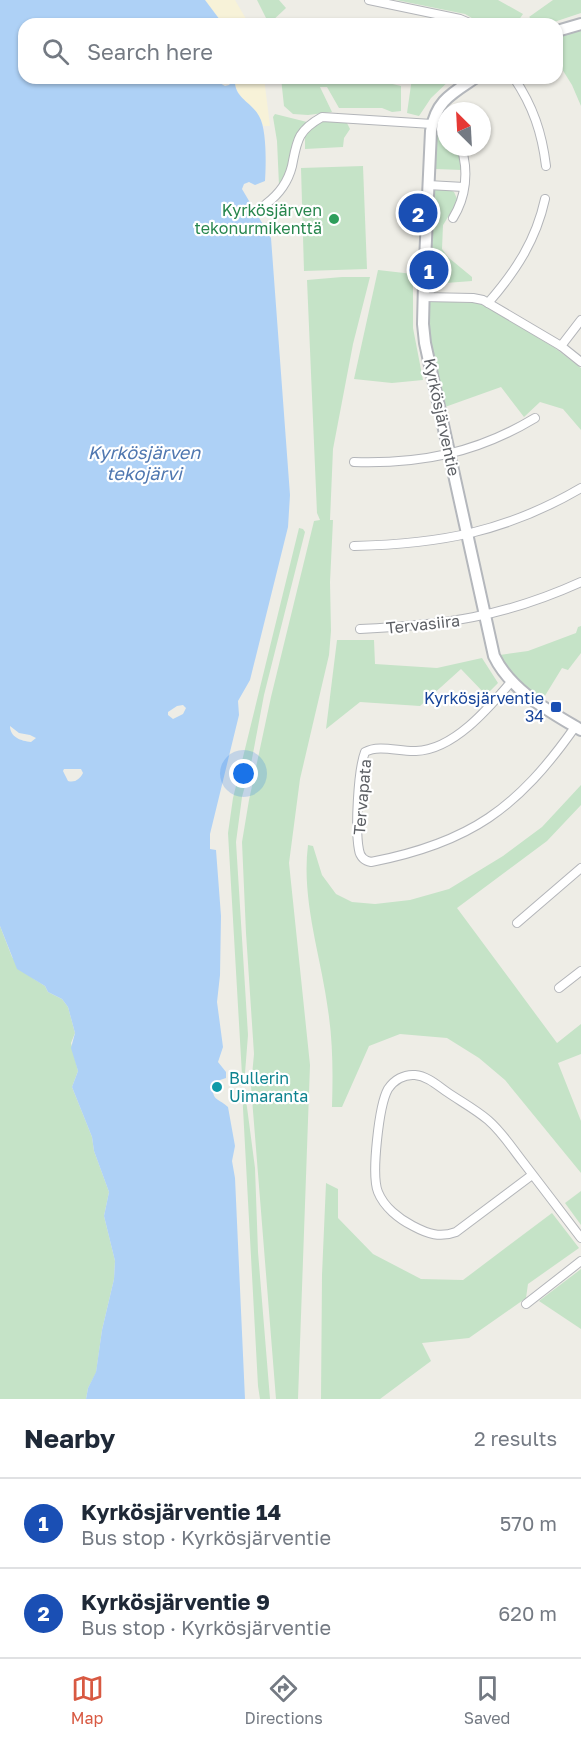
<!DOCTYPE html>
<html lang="en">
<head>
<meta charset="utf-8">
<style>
	:root { --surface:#fff; --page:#f6f6f7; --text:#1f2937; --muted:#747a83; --line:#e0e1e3; --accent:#d85942 }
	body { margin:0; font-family:"Golos Text",sans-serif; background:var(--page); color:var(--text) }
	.compass { position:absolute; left:437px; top:102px; width:54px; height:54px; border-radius:50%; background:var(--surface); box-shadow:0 2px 4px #0004; rotate:336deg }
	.you { position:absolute; left:244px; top:774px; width:21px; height:21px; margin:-15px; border:4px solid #fff; border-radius:50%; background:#1a73e8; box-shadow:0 0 0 9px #1a73e833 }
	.badge { display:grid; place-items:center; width:39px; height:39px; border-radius:50%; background:var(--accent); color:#fff; font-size:20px; font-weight:700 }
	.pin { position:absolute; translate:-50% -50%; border:3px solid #fff; box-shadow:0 2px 6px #0006 }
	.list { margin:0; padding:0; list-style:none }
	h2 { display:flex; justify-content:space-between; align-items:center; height:78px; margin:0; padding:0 24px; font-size:26px }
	h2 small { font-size:20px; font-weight:400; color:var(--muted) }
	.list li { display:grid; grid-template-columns:39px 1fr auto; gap:18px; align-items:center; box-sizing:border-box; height:90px; padding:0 24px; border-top:2px solid var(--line) }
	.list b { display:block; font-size:22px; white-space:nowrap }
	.list p { margin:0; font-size:20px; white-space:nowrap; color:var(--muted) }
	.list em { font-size:20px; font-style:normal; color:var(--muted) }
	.icon { flex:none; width:33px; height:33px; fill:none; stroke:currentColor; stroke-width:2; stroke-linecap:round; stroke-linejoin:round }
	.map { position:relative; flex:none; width:581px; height:1399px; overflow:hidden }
	.search { position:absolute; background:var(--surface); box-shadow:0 2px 4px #0004; left:18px; right:18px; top:18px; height:66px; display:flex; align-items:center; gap:15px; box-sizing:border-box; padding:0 21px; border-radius:18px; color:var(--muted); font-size:22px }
	.sheet { height:258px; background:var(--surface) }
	nav { display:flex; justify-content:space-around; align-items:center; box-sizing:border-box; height:84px; border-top:2px solid var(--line); background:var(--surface); font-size:16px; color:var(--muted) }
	nav a { display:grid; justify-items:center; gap:3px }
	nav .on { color:var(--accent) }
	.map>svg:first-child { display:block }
	.green { fill:#c5e3c7 }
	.sand { fill:#f7f2d8 }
	.water { fill:#aed1f6; fill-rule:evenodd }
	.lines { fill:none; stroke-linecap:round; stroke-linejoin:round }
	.street-casing { stroke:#b3b5b9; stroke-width:10 }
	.secondary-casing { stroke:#b4b7bc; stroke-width:14 }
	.street { stroke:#fff; stroke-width:8 }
	.secondary { stroke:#fff; stroke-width:10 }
	.leisure-dot { fill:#2e9e5b; stroke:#fff; stroke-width:2 }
	.transit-dot { fill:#1a4fb4; stroke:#fff; stroke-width:2 }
	.culture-dot { fill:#0f9aa8; stroke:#fff; stroke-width:2 }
	.labels { text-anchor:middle; stroke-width:4.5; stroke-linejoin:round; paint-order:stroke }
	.leisure-label { font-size:16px; fill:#27864d; stroke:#fff; text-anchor:end }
	.street-label { font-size:16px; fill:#5d6065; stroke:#fff }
	.transit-label { font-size:16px; fill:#164399; stroke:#fff; text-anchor:end }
	.culture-label { font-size:16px; fill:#0d838f; stroke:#fff; text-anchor:start }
	.water-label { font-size:18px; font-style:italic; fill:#4f77b0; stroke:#fff }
</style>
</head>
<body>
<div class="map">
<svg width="581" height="1399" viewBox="0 0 581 1399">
	<rect width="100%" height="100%" fill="#eeede6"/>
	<g class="green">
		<path d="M257 0H279L286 8 269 24Z"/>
		<path d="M396 0H498L523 14 516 24H482L465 14Z"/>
		<path d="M553 0H581V13L548 24H542L543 20H533L529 17Z"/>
		<path d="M581 28V106L572 85 557 61V35Z"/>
		<path d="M281 78H367L401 86V111L392 112 382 108H339L327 87H320L332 112 308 115 293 114 284 106Z"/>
		<path d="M412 78H452L431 98 419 116 407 113Z"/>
		<path d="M441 110 446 123V147H458L462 170 435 169 436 134Z"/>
		<path d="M275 114 307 122 298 132 294 142 289 166 279 185 277 141 273 117Z"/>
		<path d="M327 120 347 123 350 129 344 138 343 147 305 149V132L319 122Z"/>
		<path d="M363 166 367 269 304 271 301 168Z"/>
		<path d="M446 188 454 192 458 201 443 225 442 249 449 258 472 277V281L446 283 436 275 430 266 433 193 436 189Z"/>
		<path d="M378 270 413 274V328L423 380 392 383 354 379Z"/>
		<path d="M342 277H370L353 344 333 449 330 520H333L330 582 331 631 329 655 300 779 289 863 310 1065 298 1399H276L251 1086 254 1054 246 933 242 842 249 800 271 697 314 521 320 520 317 513 307 280Z"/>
		<path d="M431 301 480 303 555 348 581 368V430L563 409 540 402 524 417 501 387 445 407 428 331V304Z"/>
		<path d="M299 528 303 529 305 532 264 695 251 764 242 797 236 842 248 1035 245 1073 242 1075 228 833 233 798Z"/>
		<path d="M581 626V653L568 670 562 668 543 699 515 678 500 655 528 651 576 633 578 627Z"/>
		<path d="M337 640H374L375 664 437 668 482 658 498 683 486 695 461 669 420 706 360 702 326 729Z"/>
		<path d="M581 785V805L547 841 457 908 557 1043 581 1024V1054L558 1063 581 1121V1173L505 1080 479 1058 447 1038 400 1034 369 1046 342 1107H332C333 1074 333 1042 328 1010 321 956 301 900 308 845L313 846 322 875 336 894 352 902 375 904 410 900 449 889 503 856 542 827Z"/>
		<path d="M0 926 12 957 34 979 45 986 48 992 62 999 68 1007 75 1033 71 1043 78 1071 72 1087 92 1137 94 1151 109 1192 104 1216 115 1261 114 1279 102 1330 96 1373 88 1388 86 1399H0Z"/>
		<path d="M242 1090 245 1092 255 1168 258 1252 270 1399H260L258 1386Z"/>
		<path d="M326 1183 338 1189V1218L373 1254 421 1279 463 1280 552 1213 579 1248 528 1284 526 1298 469 1338 422 1343 431 1361 380 1399H321L322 1275Z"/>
		<path d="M581 1191V1225L565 1203Z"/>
		<path d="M581 1269V1329L539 1301Z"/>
	</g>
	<g class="sand">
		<path d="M205 0H235L249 24H223Z"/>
		<path d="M235 78H264L270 126H263C259 106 233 100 235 78Z"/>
	</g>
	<path class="water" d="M0 0H205L223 24H24V78H211L225 86 229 85 235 78C233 98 251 101 259 116 267 129 266 166 265 181L255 185 249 182 244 184 242 189 271 238 290 495 288 527 250 680 238 701 239 715 210 834V849L216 850 221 916 220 975 217 1002 223 1047 218 1062 226 1072V1078L214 1082C210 1101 218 1098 228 1107L235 1146 232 1161 235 1178 245 1399H86L88 1388 96 1372 102 1330 114 1279 115 1261 104 1216 109 1192 94 1151 92 1137 72 1087 78 1071 71 1048 75 1033 68 1007 62 999 48 992 45 986 17 969 0 926ZM183 705 186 708 183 714 173 719 168 715V712L177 706ZM10 726 19 733 30 735 36 738 31 742C21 741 10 737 10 726ZM64 769H81L83 773C80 779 75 783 68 781L63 771Z"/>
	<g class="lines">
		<defs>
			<g id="street">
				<path d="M369 0 460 19 472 24"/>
				<path d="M514 78C533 106 542 133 546 166"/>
				<path d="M428 185 464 187"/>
				<path d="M266 204C278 195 288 182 292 166 297 141 297 131 322 117L432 124"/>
				<path d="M453 218C466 197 469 171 461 147"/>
				<path d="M423 297 473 298 483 300 561 346 581 362"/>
				<path d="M488 303C516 271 536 240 545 199"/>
				<path d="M561 346 581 320"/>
				<path d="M354 462C421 464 477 453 535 418"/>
				<path d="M354 546C440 544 506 532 581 488"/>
				<path d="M360 629C444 625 504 617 581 582"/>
				<path d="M511 682C488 709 453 750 416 751 400 752 379 744 365 752 358 770 355 830 359 850 360 857 365 861 371 862 470 843 518 808 575 727"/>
				<path d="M517 923 581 868"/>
				<path d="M559 988 581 971"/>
				<path d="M532 1175 456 1232C440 1238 428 1234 413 1226 399 1219 384 1207 378 1192 371 1175 379 1105 388 1089 394 1080 404 1074 415 1075 427 1076 437 1085 447 1092 460 1101 475 1109 488 1120 502 1132 512 1148 523 1162 542 1187 562 1213 581 1238"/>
				<path d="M526 1304 581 1261"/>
			</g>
			<g id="secondary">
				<path d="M557 31 581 24"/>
				<path d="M475 78C451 94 436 101 431 131L424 283 423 324 425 343 494 656C511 691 549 711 581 730"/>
			</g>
		</defs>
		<use href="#street" class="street-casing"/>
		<use href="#secondary" class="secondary-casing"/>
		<use href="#street" class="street"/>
		<use href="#secondary" class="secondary"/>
	</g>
	<circle class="leisure-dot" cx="334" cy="219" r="6"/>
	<rect class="transit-dot" x="550" y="701" width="12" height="12" rx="3"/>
	<circle class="culture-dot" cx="217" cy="1087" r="6"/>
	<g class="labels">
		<g class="leisure-label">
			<text x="322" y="216">Kyrkösjärven<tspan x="322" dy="18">tekonurmikenttä</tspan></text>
		</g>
		<g class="street-label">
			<text transform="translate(442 417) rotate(78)" y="6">Kyrkösjärventie</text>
			<text transform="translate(423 624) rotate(-6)" y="6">Tervasiira</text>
			<text transform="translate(362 797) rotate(-85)" y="6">Tervapata</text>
		</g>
		<g class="transit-label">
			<text x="544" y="704">Kyrkösjärventie<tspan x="544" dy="18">34</tspan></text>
		</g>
		<g class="culture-label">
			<text x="229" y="1084">Bullerin<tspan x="229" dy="18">Uimaranta</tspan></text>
		</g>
		<g class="water-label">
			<text x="144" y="459">Kyrkösjärven<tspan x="144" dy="21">tekojärvi</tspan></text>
		</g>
	</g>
</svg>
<svg class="compass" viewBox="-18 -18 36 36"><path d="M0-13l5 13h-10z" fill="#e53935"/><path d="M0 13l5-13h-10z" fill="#747a83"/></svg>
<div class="you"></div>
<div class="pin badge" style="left:429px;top:270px;background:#1a4fb4">1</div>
<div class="pin badge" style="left:418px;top:213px;background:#1a4fb4">2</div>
<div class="search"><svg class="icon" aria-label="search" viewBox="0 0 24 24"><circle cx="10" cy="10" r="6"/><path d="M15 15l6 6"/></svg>Search here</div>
</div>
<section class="sheet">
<h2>Nearby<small>2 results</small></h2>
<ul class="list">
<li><span class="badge" style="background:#1a4fb4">1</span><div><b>Kyrkösjärventie 14</b><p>Bus stop · Kyrkösjärventie</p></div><em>570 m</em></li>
<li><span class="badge" style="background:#1a4fb4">2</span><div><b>Kyrkösjärventie 9</b><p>Bus stop · Kyrkösjärventie</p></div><em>620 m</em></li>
</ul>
</section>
<nav>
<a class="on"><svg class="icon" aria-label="map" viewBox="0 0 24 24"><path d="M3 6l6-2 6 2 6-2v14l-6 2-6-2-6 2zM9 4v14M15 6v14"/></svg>Map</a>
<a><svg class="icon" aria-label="directions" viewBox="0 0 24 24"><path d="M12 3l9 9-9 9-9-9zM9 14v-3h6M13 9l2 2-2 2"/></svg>Directions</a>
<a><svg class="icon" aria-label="saved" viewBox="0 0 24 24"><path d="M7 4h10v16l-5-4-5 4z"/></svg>Saved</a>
</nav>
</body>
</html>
